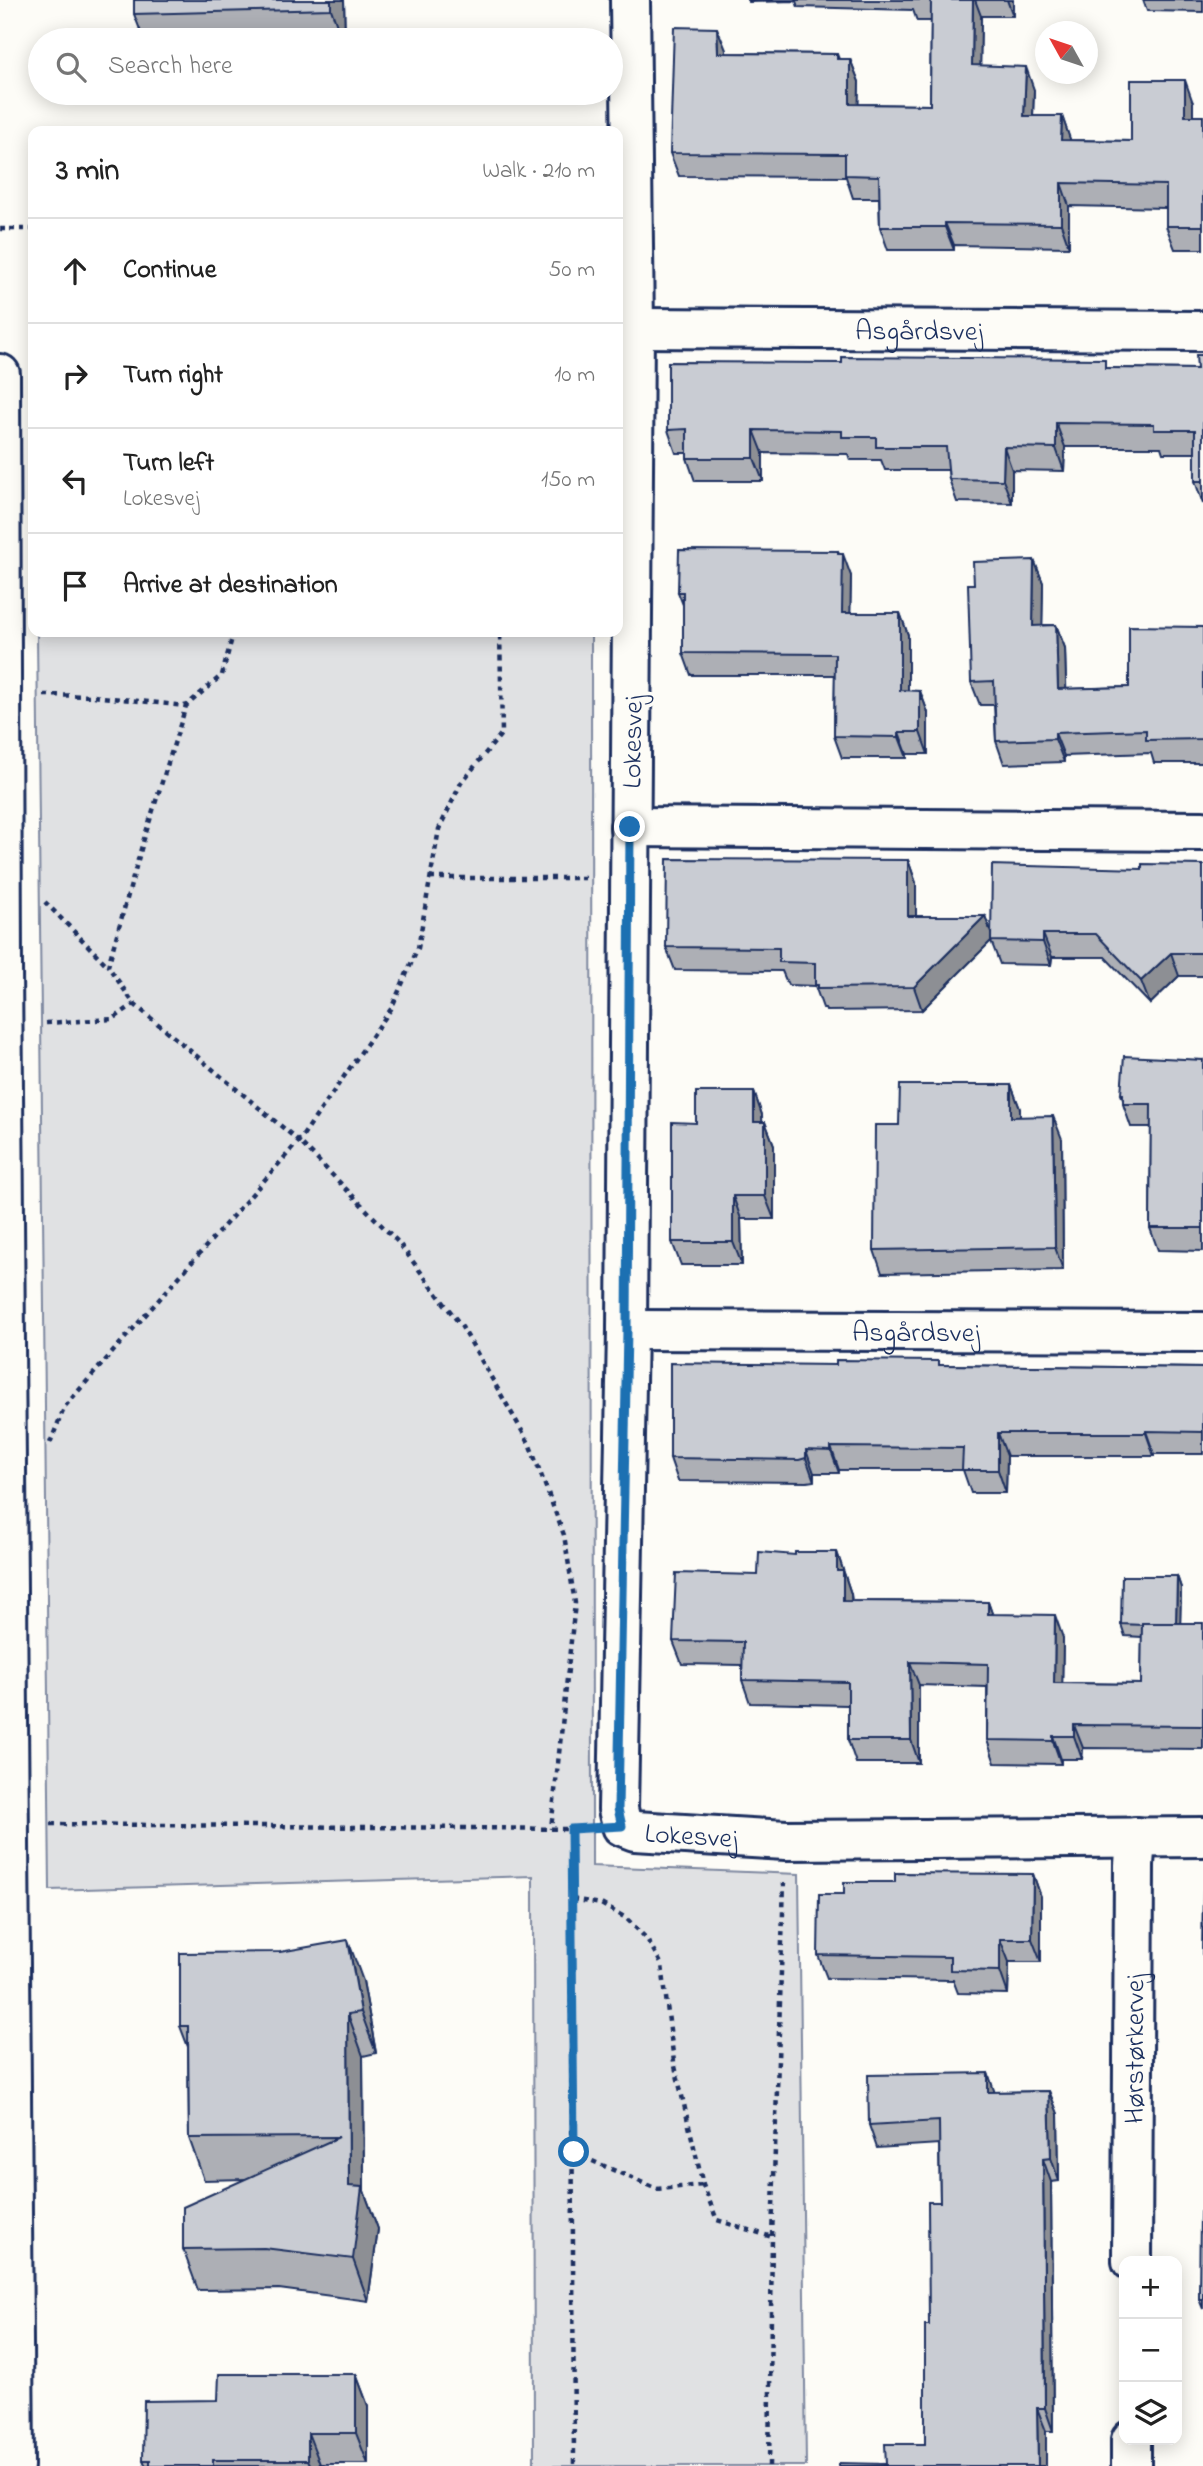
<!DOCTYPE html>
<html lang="en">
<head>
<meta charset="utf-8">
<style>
	:root { --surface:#fff; --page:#f6f6f6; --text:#222; --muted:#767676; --line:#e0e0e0 }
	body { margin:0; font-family:"Indie Flower",sans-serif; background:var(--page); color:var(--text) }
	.controls { position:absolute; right:21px; bottom:21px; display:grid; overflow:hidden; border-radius:14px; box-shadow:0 4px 18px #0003 }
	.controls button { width:63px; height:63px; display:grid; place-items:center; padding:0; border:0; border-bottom:2px solid var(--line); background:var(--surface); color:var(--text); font:35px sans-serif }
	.compass { position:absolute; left:1035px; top:21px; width:63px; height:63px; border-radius:50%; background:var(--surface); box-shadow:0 4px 18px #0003; rotate:310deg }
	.stop { position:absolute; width:21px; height:21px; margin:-16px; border:5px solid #1f6fb2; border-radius:50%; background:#fff }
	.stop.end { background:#1f6fb2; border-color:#fff; box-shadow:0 2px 7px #0008 }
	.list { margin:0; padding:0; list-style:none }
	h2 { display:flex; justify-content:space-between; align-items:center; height:91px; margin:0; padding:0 28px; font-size:30px }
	h2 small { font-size:23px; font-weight:400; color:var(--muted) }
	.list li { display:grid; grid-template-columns:46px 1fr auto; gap:21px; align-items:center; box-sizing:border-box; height:105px; padding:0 28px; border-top:2px solid var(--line) }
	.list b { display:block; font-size:26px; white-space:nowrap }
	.list p { margin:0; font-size:23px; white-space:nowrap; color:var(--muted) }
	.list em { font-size:23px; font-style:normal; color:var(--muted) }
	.icon { flex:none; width:38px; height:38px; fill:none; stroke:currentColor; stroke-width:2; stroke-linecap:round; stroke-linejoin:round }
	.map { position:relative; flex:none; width:1203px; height:2466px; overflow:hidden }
	.search { position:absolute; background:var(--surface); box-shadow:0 4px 18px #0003; left:28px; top:28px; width:595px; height:77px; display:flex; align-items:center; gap:18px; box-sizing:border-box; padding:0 24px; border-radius:38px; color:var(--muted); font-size:26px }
	.panel { position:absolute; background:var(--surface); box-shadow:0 4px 18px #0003; left:28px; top:126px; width:595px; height:511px; border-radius:14px }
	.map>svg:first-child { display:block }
	.green { fill:#e0e1e3; stroke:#7e88a0; stroke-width:2 }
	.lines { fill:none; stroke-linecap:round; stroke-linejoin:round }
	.street-casing { stroke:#1b2f5e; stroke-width:44 }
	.path { stroke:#1b2f5e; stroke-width:4.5; stroke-dasharray:5 5; stroke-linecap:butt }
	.street { stroke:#fdfcf7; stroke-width:38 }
	.wall { fill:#adafb5; stroke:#1b2f5e; stroke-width:2 }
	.shaded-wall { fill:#8d8f94; stroke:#1b2f5e; stroke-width:2 }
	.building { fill:#c9ccd3; stroke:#1b2f5e; stroke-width:2 }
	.route { stroke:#1f6fb2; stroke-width:9 }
	.labels { text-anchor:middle; stroke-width:7; stroke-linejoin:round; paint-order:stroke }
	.street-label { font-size:28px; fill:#1b2f5e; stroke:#fdfcf7 }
</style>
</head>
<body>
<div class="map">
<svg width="1203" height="2466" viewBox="0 0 1203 2466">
	<rect width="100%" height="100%" fill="#fdfcf7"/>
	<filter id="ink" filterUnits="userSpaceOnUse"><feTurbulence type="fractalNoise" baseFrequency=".0143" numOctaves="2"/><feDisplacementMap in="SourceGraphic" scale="14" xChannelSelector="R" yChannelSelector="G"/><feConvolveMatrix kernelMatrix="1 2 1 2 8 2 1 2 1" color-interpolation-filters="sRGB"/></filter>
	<g filter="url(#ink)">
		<path class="green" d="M37 632H591L592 1866 799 1874 806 2466H534L533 1876 50 1890Z"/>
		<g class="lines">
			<defs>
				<g id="street">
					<path id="s1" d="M630 0 634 328 627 1330 618 1809 622 1826 635 1831 786 1840 1203 1837"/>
					<path id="s2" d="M634 328 1203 331"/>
					<path d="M0 374 2 967 14 2466"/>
					<path d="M630 827 1203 831"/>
					<path id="s3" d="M627 1330 1203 1332"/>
					<path id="s4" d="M1132 2261 1134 1865 1136 1837"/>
					<path d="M1131 2466V2440"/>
				</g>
			</defs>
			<use href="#street" class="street-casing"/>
			<g class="path">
				<path d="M0 229H33"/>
				<path d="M229 632 232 638 222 675 186 706 143 842 108 966 134 1004 299 1141 399 1243 462 1327 529 1443 564 1535 575 1603 551 1829"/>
				<path d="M44 695 93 696 186 706"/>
				<path d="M430 878H587"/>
				<path d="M45 902 107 965"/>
				<path d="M46 1023 113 1019 134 1004"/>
				<path d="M50 1443 65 1406 299 1141 391 1009 418 948 439 829 461 783 502 733 500 632"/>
				<path d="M51 1824 571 1829"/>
				<path d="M571 1829 574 2466"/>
				<path d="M572 1899 601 1904 626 1918 647 1939 662 1965 674 2062 703 2185 717 2220 772 2237"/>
				<path d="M574 2153 657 2189 703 2185"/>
				<path d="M769 2466 772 2237 784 1883"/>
			</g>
			<use href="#street" class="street"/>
		</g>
		<g class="wall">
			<path d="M134 0H344L345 40H144L134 14Z"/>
			<path d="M748 0H1013V16H981L980 65 1034 90 1033 116H1062L1070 140 1131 141 1193 103V116H1203V249H1175L1166 226V208L1069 206V247L954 245V250H888L880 227 879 198H853L846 177 679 176 670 153 726 50V53L837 54 839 59H850L859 82 858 104 930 105 931 21H917L913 10 798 7 796 1 749 2Z"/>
			<path d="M1143 0H1203V12L1147 11Z"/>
			<path d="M1203 355V504L1195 481V453H1163L1161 447H1065L1064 471 1012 470V503L957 502 949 479 948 470H885L881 460H850L848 454 763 453V481H695L687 458V453H676L668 430 1108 368 1197 369Z"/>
			<path d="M838 551 851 576 850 613H900L908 635V691H920L928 713V754H907V758H842L834 736 835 675H691L683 653V605L678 592Z"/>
			<path d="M1034 560 1043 583 1042 625H1056L1065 648 1066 689 1129 687 1203 627V763H1154L1151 753 1064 756V762L1004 764 996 741 994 705H980L971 682 974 584Z"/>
			<path d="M908 860 916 883V916H985L992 934 1142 869 1203 865V976H1179L1150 1004 1105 957H1052L1051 965 1000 964 991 941 922 1010 826 1011 825 1008H823L815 986 788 985 782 971 675 970 666 947Z"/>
			<path d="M1203 1060V1251L1158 1250 1150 1228 1151 1127H1131L1123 1104V1100L1121 1094Z"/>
			<path d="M1011 1085 1020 1109V1117L1062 1139 1063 1270 882 1273 874 1250 899 1125Z"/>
			<path d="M754 1092 762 1115V1122H765L774 1145V1219H741L742 1265H681L672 1242 696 1123Z"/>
			<path d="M940 1365 1203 1368V1454H1154V1456H1007L1006 1493H971L963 1470H839V1473H814V1481L807 1482 678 1481 670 1458Z"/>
			<path d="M837 1552 851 1594 852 1601 988 1602 992 1614 1063 1638 1062 1683 1141 1684 1142 1637 1125 1636 1121 1624 1177 1576 1181 1588 1180 1623H1203V1749L1083 1748 1082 1759H1061V1764L995 1763 987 1740V1687L919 1685V1763H856L848 1740V1705L750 1703 742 1680V1665L682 1664 673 1641 758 1575 795 1555Z"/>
			<path d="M1033 1874 1041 1897V1962H1009L1008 1994 958 1993 953 1980 827 1978 818 1955 844 1894 895 1882Z"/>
			<path d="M363 1981 376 2053 363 2056 364 2191 378 2229 368 2301 279 2289 198 2290 183 2249 245 2179 204 2180 189 2138 188 2047 180 2026Z"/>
			<path d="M988 2073 994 2092 1049 2091 1058 2114 1059 2181 1051 2182 1053 2431H1046V2466H839L886 2464 925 2444 929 2325 940 2202 939 2144 877 2148 869 2125Z"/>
			<path d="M1203 2212V2309L1199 2299Z"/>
			<path d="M356 2374 368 2406V2464H320V2466H146L143 2460 218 2400Z"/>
		</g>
		<g class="shaded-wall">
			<path d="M331 0H344L345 40H342L331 9Z"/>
			<path d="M973 0H975L981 16 980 88 972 65Z"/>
			<path d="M1007 0H1013V16Z"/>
			<path d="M717 28 726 50V76L718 53Z"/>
			<path d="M850 59 859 82 858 127 850 104Z"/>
			<path d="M1026 67 1034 90 1032 139 1024 116Z"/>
			<path d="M1185 80 1193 103V139L1185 116Z"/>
			<path d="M1062 116 1070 139V163L1061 140Z"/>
			<path d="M1061 183 1069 206V247L1061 224Z"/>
			<path d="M945 223 954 245V250L945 227Z"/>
			<path d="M1056 423 1065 447 1064 471 1056 448Z"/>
			<path d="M754 430 763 453V481L754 458Z"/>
			<path d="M1004 447 1012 470V503L1003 480Z"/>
			<path d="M838 551 843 565V554L851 576 850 634 842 613Z"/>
			<path d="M1034 560 1043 583 1042 649 1033 626Z"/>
			<path d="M900 613 908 635V712L900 690Z"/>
			<path d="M1056 625 1065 648 1067 712 1058 689Z"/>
			<path d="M920 691 928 713V754L920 732Z"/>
			<path d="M899 732 907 754V758L899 737Z"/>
			<path d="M1055 733 1064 756V762L1055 739Z"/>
			<path d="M908 860 916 883V939L908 916Z"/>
			<path d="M985 916 993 939 922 1010 914 987Z"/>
			<path d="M1043 934 1052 957 1051 965 1043 942Z"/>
			<path d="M1171 953 1179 976 1150 1004 1141 981Z"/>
			<path d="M1011 1085 1020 1109V1140L1011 1117Z"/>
			<path d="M754 1092 762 1115 763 1145 754 1122Z"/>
			<path d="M1053 1116 1062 1139 1063 1270 1055 1247Z"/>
			<path d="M765 1122 774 1145V1219L765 1196Z"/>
			<path d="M733 1196 741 1219 742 1265 733 1242Z"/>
			<path d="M1146 1431 1154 1454V1456L1146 1433Z"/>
			<path d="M998 1433 1007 1456 1006 1493 998 1470Z"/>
			<path d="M831 1447 839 1470V1473L831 1451Z"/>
			<path d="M806 1450 814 1473V1481L806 1458Z"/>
			<path d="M837 1552 851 1594 852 1624 843 1601 837 1571Z"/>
			<path d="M1177 1576 1181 1588 1180 1637 1176 1625Z"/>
			<path d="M988 1602 996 1624 988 1614Z"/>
			<path d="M1055 1615 1063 1638 1062 1706 1054 1683Z"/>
			<path d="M910 1662 919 1685V1763L911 1740Z"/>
			<path d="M1074 1725 1083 1748 1082 1759 1074 1736Z"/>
			<path d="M1053 1736 1061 1759V1764L1053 1741Z"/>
			<path d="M1033 1874 1041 1897V1962L1032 1939Z"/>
			<path d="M1000 1939 1009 1962 1008 1994 1000 1971Z"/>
			<path d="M348 1940 363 1981 376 2053 361 2012Z"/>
			<path d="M348 2014 363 2056 364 2191 378 2229 368 2301 353 2259 349 2186Z"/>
			<path d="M988 2073 996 2096 988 2092Z"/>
			<path d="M1049 2091 1058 2114 1059 2181 1051 2158Z"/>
			<path d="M1043 2159 1051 2182 1053 2431 1045 2408Z"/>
			<path d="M356 2374 368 2406V2464L356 2433Z"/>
			<path d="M1037 2408 1046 2431V2466H1038Z"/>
			<path d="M308 2433 320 2464V2466H311L308 2460Z"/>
		</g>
		<g class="building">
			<path d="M134 0H331V9L134 14Z"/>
			<path d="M931 0H973L972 65 1026 67 1024 116H1062L1061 140 1131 141V80H1185V116H1203V226H1166V185L1061 183V224L945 223V227H880L879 176 845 175V154L670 153 674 27 717 28 718 53 837 54V59H850V104L930 105Z"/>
			<path d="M1196 355H1203V481H1195V430H1154V424L1056 423V448L1004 447 1003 480 949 479 946 447H876V437H842V431L754 430V458H687V429L668 430V362L842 363V357L1105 359V368L1197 369Z"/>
			<path d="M679 550 838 551V554H843L842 613H900V690L920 691V732H899V737L834 736 835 654 683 653V592H678Z"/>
			<path d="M1034 560 1033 626 1056 625 1058 689 1129 687V626L1203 627V739L1146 740V730L1055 733V739L996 741 994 681 971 682 968 584H974L973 562Z"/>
			<path d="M667 859 908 860V916H985L914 987 818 988V985H815V963L779 962V948L666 947Z"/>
			<path d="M1142 864 1203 865V953H1171L1141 981 1096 934H1043V942L991 941 992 865 1142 869Z"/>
			<path d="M1124 1056 1203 1060V1228H1150L1151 1104H1123V1094H1121Z"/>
			<path d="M900 1085H1011V1117L1053 1116 1055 1247 874 1250 875 1125H899Z"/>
			<path d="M696 1092H754V1122H765V1196H733V1242H672V1122L696 1123Z"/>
			<path d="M836 1360 939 1361V1365L1203 1368V1432L1146 1431V1433H998V1470H962L963 1448 831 1447V1451L806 1450V1458L799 1460 670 1458V1363L836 1365Z"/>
			<path d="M759 1552 795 1555V1552H837V1571H843V1601L988 1602V1614L1055 1615 1054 1683 1141 1684 1142 1623H1203V1726L1074 1725V1736H1053V1741L987 1740 988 1664 910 1662 911 1740H848V1682L742 1680 743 1642 673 1641 676 1573 758 1575Z"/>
			<path d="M1122 1576H1177L1176 1623H1142V1625L1121 1624Z"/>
			<path d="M895 1873 1033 1874 1032 1939H1000V1971L950 1970V1957L818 1955 819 1894H844V1882H895Z"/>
			<path d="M1203 1888V1954H1202Z"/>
			<path d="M348 1940 361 2012 348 2014 349 2186 362 2187 353 2259 264 2248 183 2249V2207L339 2137 189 2138 188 2026H180V1953L280 1952Z"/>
			<path d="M988 2073V2092L1049 2091 1051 2158 1043 2159 1045 2408H1037L1038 2466H839V2463L886 2464 885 2444H925V2325H929L928 2202H940L939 2121 869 2125 868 2075Z"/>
			<path d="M1200 2212H1203V2299H1199Z"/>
			<path d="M219 2374H356V2433H308V2460H213V2466H150V2460H143L144 2401 218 2400Z"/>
		</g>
	</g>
	<g class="lines" filter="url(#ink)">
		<path class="route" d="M574 2152 571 1829 622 1826 618 1809 627 1330 630 827"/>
	</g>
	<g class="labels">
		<g class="street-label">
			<text dy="10" stroke="none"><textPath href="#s2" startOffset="285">Asgårdsvej</textPath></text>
			<text transform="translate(631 742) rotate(-89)" y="10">Lokesvej</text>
			<text dy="10" stroke="none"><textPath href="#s3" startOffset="289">Asgårdsvej</textPath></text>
			<text dy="10" stroke="none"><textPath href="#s1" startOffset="1897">Lokesvej</textPath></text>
			<text dy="10" stroke="none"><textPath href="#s4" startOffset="212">Hørstørkervej</textPath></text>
		</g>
	</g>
</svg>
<div class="controls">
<button>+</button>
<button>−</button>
<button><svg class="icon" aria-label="layers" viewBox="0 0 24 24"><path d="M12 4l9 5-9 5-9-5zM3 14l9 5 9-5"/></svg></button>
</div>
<svg class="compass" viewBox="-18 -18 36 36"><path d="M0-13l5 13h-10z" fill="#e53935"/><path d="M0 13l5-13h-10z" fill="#767676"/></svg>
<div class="stop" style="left:574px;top:2152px"></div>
<div class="stop end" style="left:630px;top:827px"></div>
<div class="search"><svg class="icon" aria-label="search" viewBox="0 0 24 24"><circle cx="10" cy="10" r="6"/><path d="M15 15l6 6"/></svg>Search here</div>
<section class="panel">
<h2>3 min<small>Walk · 210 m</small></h2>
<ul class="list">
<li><svg class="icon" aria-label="ahead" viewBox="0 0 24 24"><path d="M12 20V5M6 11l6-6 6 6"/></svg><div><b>Continue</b></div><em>50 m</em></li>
<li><svg class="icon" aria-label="right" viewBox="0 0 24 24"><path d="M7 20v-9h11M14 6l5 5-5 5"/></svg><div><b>Turn right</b></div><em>10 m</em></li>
<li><svg class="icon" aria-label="left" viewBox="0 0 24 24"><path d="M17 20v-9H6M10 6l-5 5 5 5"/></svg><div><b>Turn left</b><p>Lokesvej</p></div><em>150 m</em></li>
<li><svg class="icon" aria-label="arrive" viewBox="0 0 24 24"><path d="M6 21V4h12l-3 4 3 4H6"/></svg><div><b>Arrive at destination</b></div></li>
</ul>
</section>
</div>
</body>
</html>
